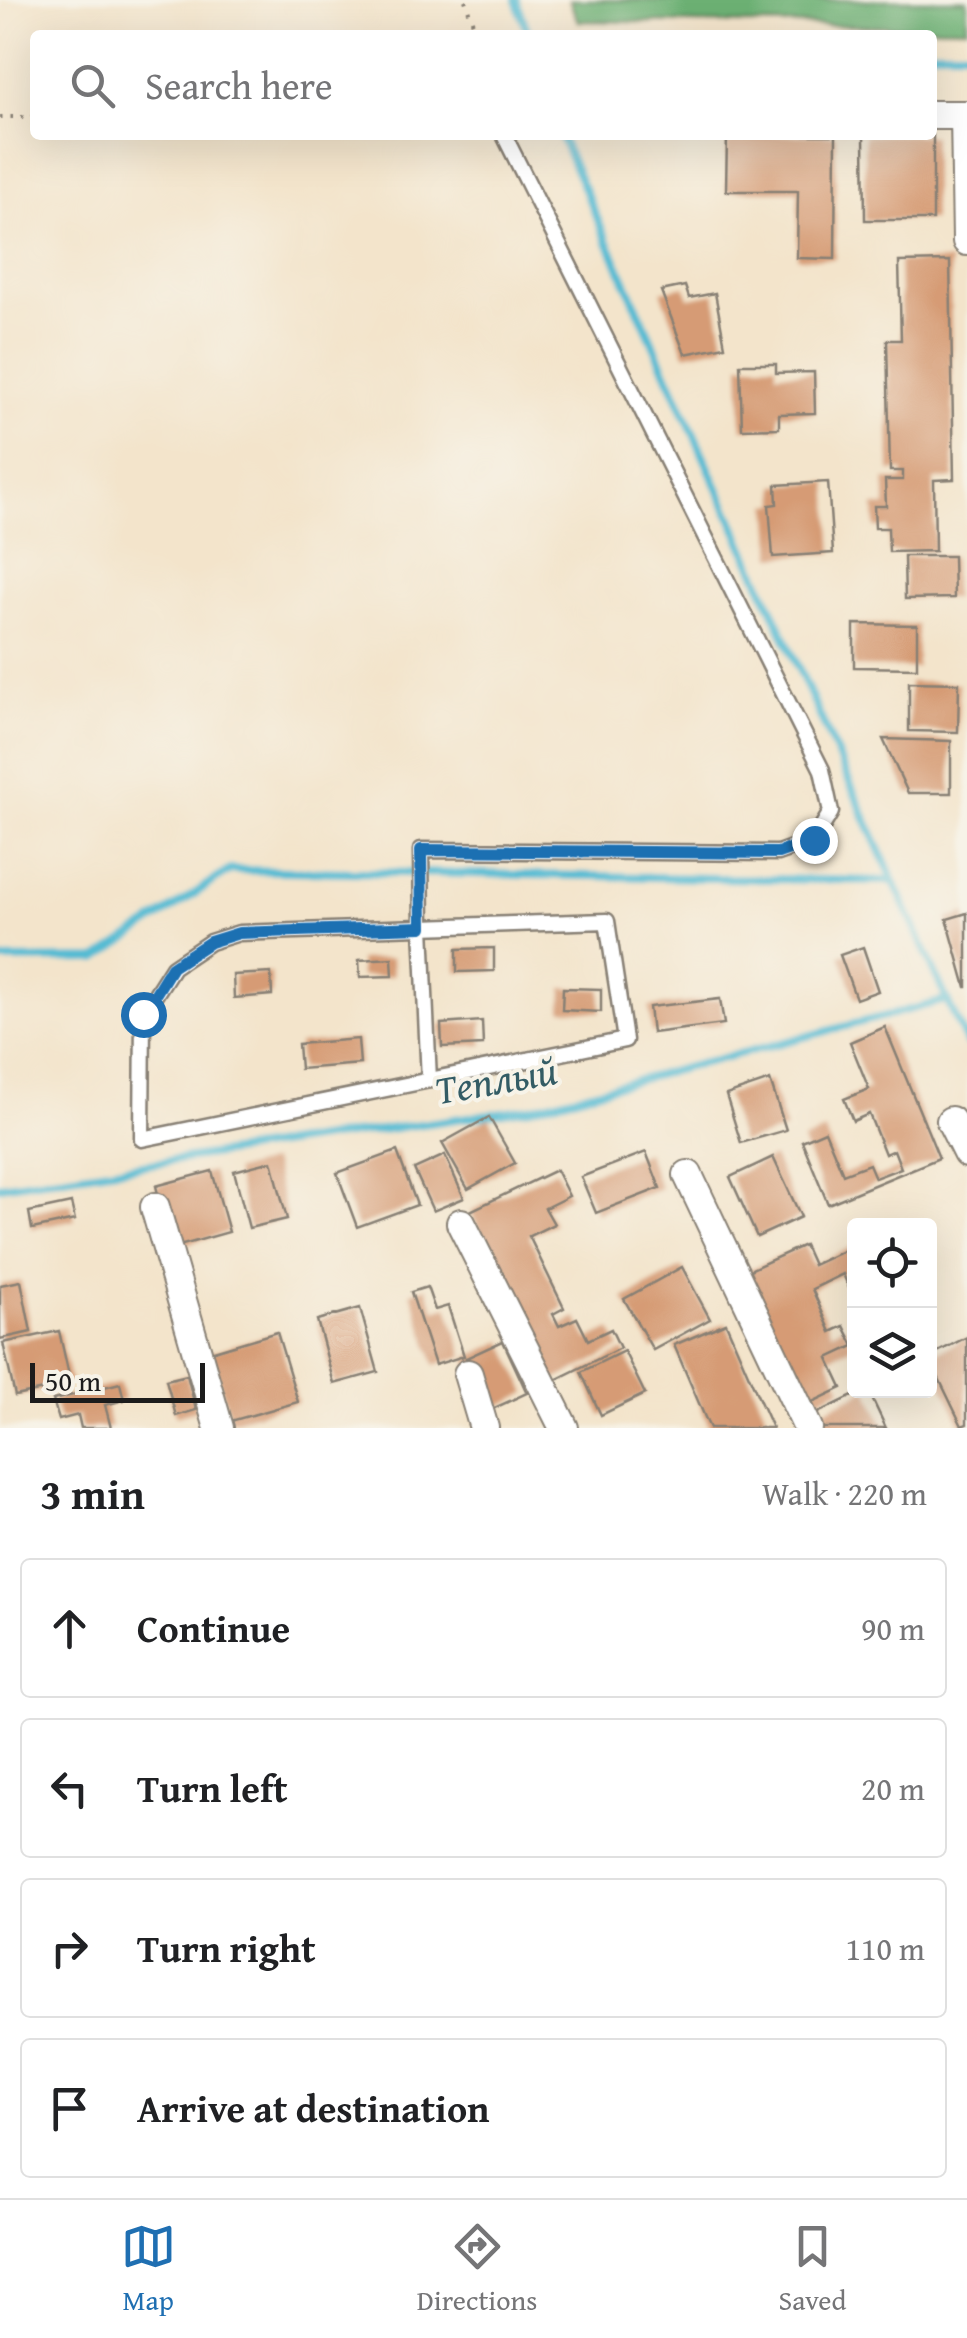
<!DOCTYPE html>
<html lang="en">
<head>
<meta charset="utf-8">
<style>
	:root { --surface:#fff; --page:#f2f2f2; --text:#202124; --muted:#757577; --line:#e0e0e0; --accent:#1f6fb2 }
	body { margin:0; font-family:"Gentium Book Plus",serif; background:var(--page); color:var(--text) }
	.controls { position:absolute; right:30px; bottom:30px; display:grid; overflow:hidden; border-radius:10px; box-shadow:0 10px 40px #0002 }
	.controls button { width:90px; height:90px; display:grid; place-items:center; padding:0; border:0; border-bottom:2px solid var(--line); background:var(--surface); color:var(--text); font:50px sans-serif }
	.scale { position:absolute; left:30px; bottom:25px; width:175px; box-sizing:border-box; padding-left:10px; border:5px solid #1c1c1c; border-top:0; font-size:28px; line-height:35px; white-space:nowrap; color:#1c1c1c; -webkit-text-stroke:8px #f7f3e8; paint-order:stroke }
	.stop { position:absolute; width:30px; height:30px; margin:-22px; border:8px solid #1f6fb2; border-radius:50%; background:#fff }
	.stop.end { background:#1f6fb2; border-color:#fff; box-shadow:0 2px 10px #0008 }
	.list { margin:0; padding:0; list-style:none }
	h2 { display:flex; justify-content:space-between; align-items:center; height:130px; margin:0; padding:0 40px; font-size:42px }
	h2 small { font-size:32px; font-weight:400; color:var(--muted) }
	.list li { display:grid; grid-template-columns:65px 1fr auto; gap:30px; align-items:center; box-sizing:border-box; height:140px; margin:0 20px 20px; padding:0 20px; border:2px solid var(--line); border-radius:10px }
	.list b { display:block; font-size:38px; white-space:nowrap }
	.list em { font-size:32px; font-style:normal; color:var(--muted) }
	.icon { flex:none; width:55px; height:55px; fill:none; stroke:currentColor; stroke-width:2; stroke-linecap:round; stroke-linejoin:round }
	.map { position:relative; flex:none; width:967px; height:1428px; overflow:hidden }
	.search { position:absolute; background:var(--surface); box-shadow:0 10px 40px #0002; left:30px; right:30px; top:30px; height:110px; display:flex; align-items:center; gap:25px; box-sizing:border-box; padding:0 35px; border-radius:10px; color:var(--muted); font-size:38px }
	.sheet { height:770px; background:var(--surface) }
	nav { display:flex; justify-content:space-around; align-items:center; box-sizing:border-box; height:140px; border-top:2px solid var(--line); background:var(--surface); font-size:28px; color:var(--muted) }
	nav a { display:grid; justify-items:center; gap:5px }
	nav .on { color:var(--accent) }
	.map>svg:first-child { display:block }
	.forest { fill:#6cb073; stroke:#446648; stroke-width:2.5 }
	.lines { fill:none; stroke-linecap:round; stroke-linejoin:round }
	.stream { stroke:#55bbd3; stroke-width:8 }
	.building { fill:#d69b74 }
	.service-casing { stroke:#888074; stroke-width:19 }
	.minor-casing { stroke:#888074; stroke-width:32 }
	.path { stroke:#888074; stroke-width:4; stroke-dasharray:2.5 8; stroke-linecap:butt }
	.service { stroke:#fff; stroke-width:14 }
	.minor { stroke:#fff; stroke-width:28 }
	.route { stroke:#1f6fb2; stroke-width:12 }
	.labels { text-anchor:middle; stroke-width:8; stroke-linejoin:round; paint-order:stroke }
	.water-label { font-size:40px; font-style:italic; fill:#335c65; stroke:#f7f3e8 }
</style>
</head>
<body>
<div class="map">
<svg width="967" height="1428" viewBox="0 0 967 1428">
	<rect width="100%" height="100%" fill="#f7f3e8"/>
	<filter id="ink" filterUnits="userSpaceOnUse"><feTurbulence type="fractalNoise" baseFrequency=".01" numOctaves="2"/><feDisplacementMap in="SourceGraphic" scale="20" xChannelSelector="R" yChannelSelector="G"/><feConvolveMatrix kernelMatrix="1 2 1 2 8 2 1 2 1" color-interpolation-filters="sRGB"/></filter>
	<filter id="wash" filterUnits="userSpaceOnUse"><feTurbulence type="fractalNoise" baseFrequency=".0048" numOctaves="4" result="noise"/><feDisplacementMap in="SourceGraphic" scale="40" xChannelSelector="R" yChannelSelector="G"/><feGaussianBlur stdDeviation="2.25" result="paint"/><feColorMatrix in="noise" values="0 0 0 0 0 0 0 0 0 0 0 0 0 0 0 0 0 1.4 0 .05"/><feComposite in="paint" operator="in"/></filter>
	<g filter="url(#wash)">
		<rect width="100%" height="100%" fill="#f3e4cb"/>
		<path class="forest" d="M569 0H967V28L578 21Z"/>
		<g class="lines">
			<g class="stream">
				<path d="M516 0 529 35"/>
				<path d="M932 51H967"/>
				<path d="M560 135 947 1000"/>
				<path d="M0 960 97 959 230 870 892 881"/>
				<path d="M0 1186 530 1108 947 1000 967 1043"/>
			</g>
		</g>
		<g id="blocks">
			<g class="building">
				<path d="M727 135H836L835 259 797 258 798 191H726Z"/>
				<path d="M864 135H933V220H865Z"/>
				<path d="M950 261 954 479 934 480 935 551 889 552 888 528H875L874 506H886L885 480H903V471H890L887 340H901L899 262Z"/>
				<path d="M685 286 689 298 715 293 725 346 685 354 661 291Z"/>
				<path d="M740 364H776V373L814 372 815 413 779 414V428L742 429Z"/>
				<path d="M828 482 833 553 773 557 769 505 777 504 776 485Z"/>
				<path d="M904 556H953L954 598 905 599Z"/>
				<path d="M854 624 917 625V668L854 667Z"/>
				<path d="M909 682 959 683 958 732 909 731Z"/>
				<path d="M883 739 951 741V793H908Z"/>
				<path d="M967 913V987H966L947 919Z"/>
				<path d="M863 947 878 991 856 999 840 955Z"/>
				<path d="M494 948V971L457 972V949Z"/>
				<path d="M392 958 393 976 360 977 359 960Z"/>
				<path d="M271 973 272 995 234 998 233 975Z"/>
				<path d="M563 988 601 989V1012L562 1010Z"/>
				<path d="M720 999 724 1024 652 1033 649 1007Z"/>
				<path d="M482 1021 483 1045 442 1047 441 1024Z"/>
				<path d="M885 1027 939 1158 828 1204 802 1141 825 1131 843 1174 869 1164 875 1178 901 1168 894 1150 885 1154 869 1114 853 1121 844 1099 869 1089 850 1042Z"/>
				<path d="M358 1039 360 1064 300 1069 298 1044Z"/>
				<path d="M770 1080 786 1130 741 1143 726 1095Z"/>
				<path d="M489 1117 515 1163 468 1189 442 1143Z"/>
				<path d="M397 1151 417 1205 357 1227 337 1173Z"/>
				<path d="M646 1152 660 1188 596 1213 581 1177Z"/>
				<path d="M445 1155 464 1198 433 1211 414 1169Z"/>
				<path d="M773 1157 801 1217 757 1237 730 1177Z"/>
				<path d="M272 1161 287 1219 249 1228 234 1171Z"/>
				<path d="M556 1170 569 1196 545 1208 554 1224 529 1236 564 1308 553 1314 559 1326 577 1318 588 1340 611 1329 620 1348 553 1381 470 1211Z"/>
				<path d="M212 1171 229 1232 172 1248 156 1186Z"/>
				<path d="M71 1203 75 1220 32 1229 29 1212Z"/>
				<path d="M804 1245 813 1265 854 1246V1300L843 1274 812 1289 831 1332 844 1326 854 1346 828 1358 842 1388 804 1406 743 1273Z"/>
				<path d="M682 1267 710 1319 653 1350 624 1299Z"/>
				<path d="M21 1281 31 1332 0 1339V1285Z"/>
				<path d="M427 1287 435 1310 448 1306 464 1356 435 1365 411 1292Z"/>
				<path d="M360 1308 378 1372 334 1384 317 1320Z"/>
				<path d="M726 1323 759 1399 772 1428H710L707 1422 674 1345Z"/>
				<path d="M59 1331 71 1384 15 1396 3 1343Z"/>
				<path d="M277 1332 298 1402 231 1421 210 1352Z"/>
				<path d="M967 1337V1424L962 1426 930 1360V1356Z"/>
				<path d="M503 1341 527 1393 490 1410 466 1358Z"/>
				<path d="M624 1351 645 1394 601 1415 581 1372Z"/>
				<path d="M187 1375 196 1410 176 1416 166 1380Z"/>
				<path d="M120 1383 124 1400 105 1405 111 1428H81L78 1415 59 1420 53 1400Z"/>
				<path d="M865 1390H868L886 1428H814L809 1417Z"/>
			</g>
		</g>
	</g>
	<g filter="url(#ink)">
		<use href="#blocks" fill-opacity="0" stroke="#888074" stroke-width="2.5"/>
		<g class="lines">
			<defs>
				<g id="service">
					<path d="M607 921 625 1040 142 1139 143 1014 173 967 210 942 239 933Z"/>
					<path d="M429 1080 422 927 421 850 778 853 814 840 831 812 822 770 504 135"/>
				</g>
				<g id="minor">
					<path d="M932 115H967"/>
					<path d="M965 115 967 241"/>
					<path d="M951 1121 967 1153"/>
					<path d="M688 1175 808 1428"/>
					<path d="M155 1207 219 1428"/>
					<path d="M461 1223 564 1428"/>
					<path d="M468 1374 484 1428"/>
				</g>
			</defs>
			<use href="#service" class="service-casing"/>
			<use href="#minor" class="minor-casing"/>
			<g class="path">
				<path d="M465 0 477 35"/>
				<path d="M0 117H35"/>
			</g>
			<use href="#service" class="service"/>
			<use href="#minor" class="minor"/>
		</g>
	</g>
	<g class="lines" filter="url(#ink)">
		<path class="route" d="M143 1014 172 967 210 942 239 933 422 927 421 850 778 853 814 840"/>
	</g>
	<g class="labels">
		<g class="water-label">
			<text transform="translate(496 1080) rotate(-10)" y="14">Теплый</text>
		</g>
	</g>
</svg>
<div class="controls">
<button><svg class="icon" aria-label="locate" viewBox="0 0 24 24"><circle cx="12" cy="12" r="6"/><path d="M12 2v4M12 18v4M2 12h4M18 12h4"/></svg></button>
<button><svg class="icon" aria-label="layers" viewBox="0 0 24 24"><path d="M12 4l9 5-9 5-9-5zM3 14l9 5 9-5"/></svg></button>
</div>
<div class="scale">50 m</div>
<div class="stop" style="left:143px;top:1014px"></div>
<div class="stop end" style="left:814px;top:840px"></div>
<div class="search"><svg class="icon" aria-label="search" viewBox="0 0 24 24"><circle cx="10" cy="10" r="6"/><path d="M15 15l6 6"/></svg>Search here</div>
</div>
<section class="sheet">
<h2>3 min<small>Walk · 220 m</small></h2>
<ul class="list">
<li><svg class="icon" aria-label="ahead" viewBox="0 0 24 24"><path d="M12 20V5M6 11l6-6 6 6"/></svg><div><b>Continue</b></div><em>90 m</em></li>
<li><svg class="icon" aria-label="left" viewBox="0 0 24 24"><path d="M17 20v-9H6M10 6l-5 5 5 5"/></svg><div><b>Turn left</b></div><em>20 m</em></li>
<li><svg class="icon" aria-label="right" viewBox="0 0 24 24"><path d="M7 20v-9h11M14 6l5 5-5 5"/></svg><div><b>Turn right</b></div><em>110 m</em></li>
<li><svg class="icon" aria-label="arrive" viewBox="0 0 24 24"><path d="M6 21V4h12l-3 4 3 4H6"/></svg><div><b>Arrive at destination</b></div></li>
</ul>
</section>
<nav>
<a class="on"><svg class="icon" aria-label="map" viewBox="0 0 24 24"><path d="M3 6l6-2 6 2 6-2v14l-6 2-6-2-6 2zM9 4v14M15 6v14"/></svg>Map</a>
<a><svg class="icon" aria-label="directions" viewBox="0 0 24 24"><path d="M12 3l9 9-9 9-9-9zM9 14v-3h6M13 9l2 2-2 2"/></svg>Directions</a>
<a><svg class="icon" aria-label="saved" viewBox="0 0 24 24"><path d="M7 4h10v16l-5-4-5 4z"/></svg>Saved</a>
</nav>
</body>
</html>
